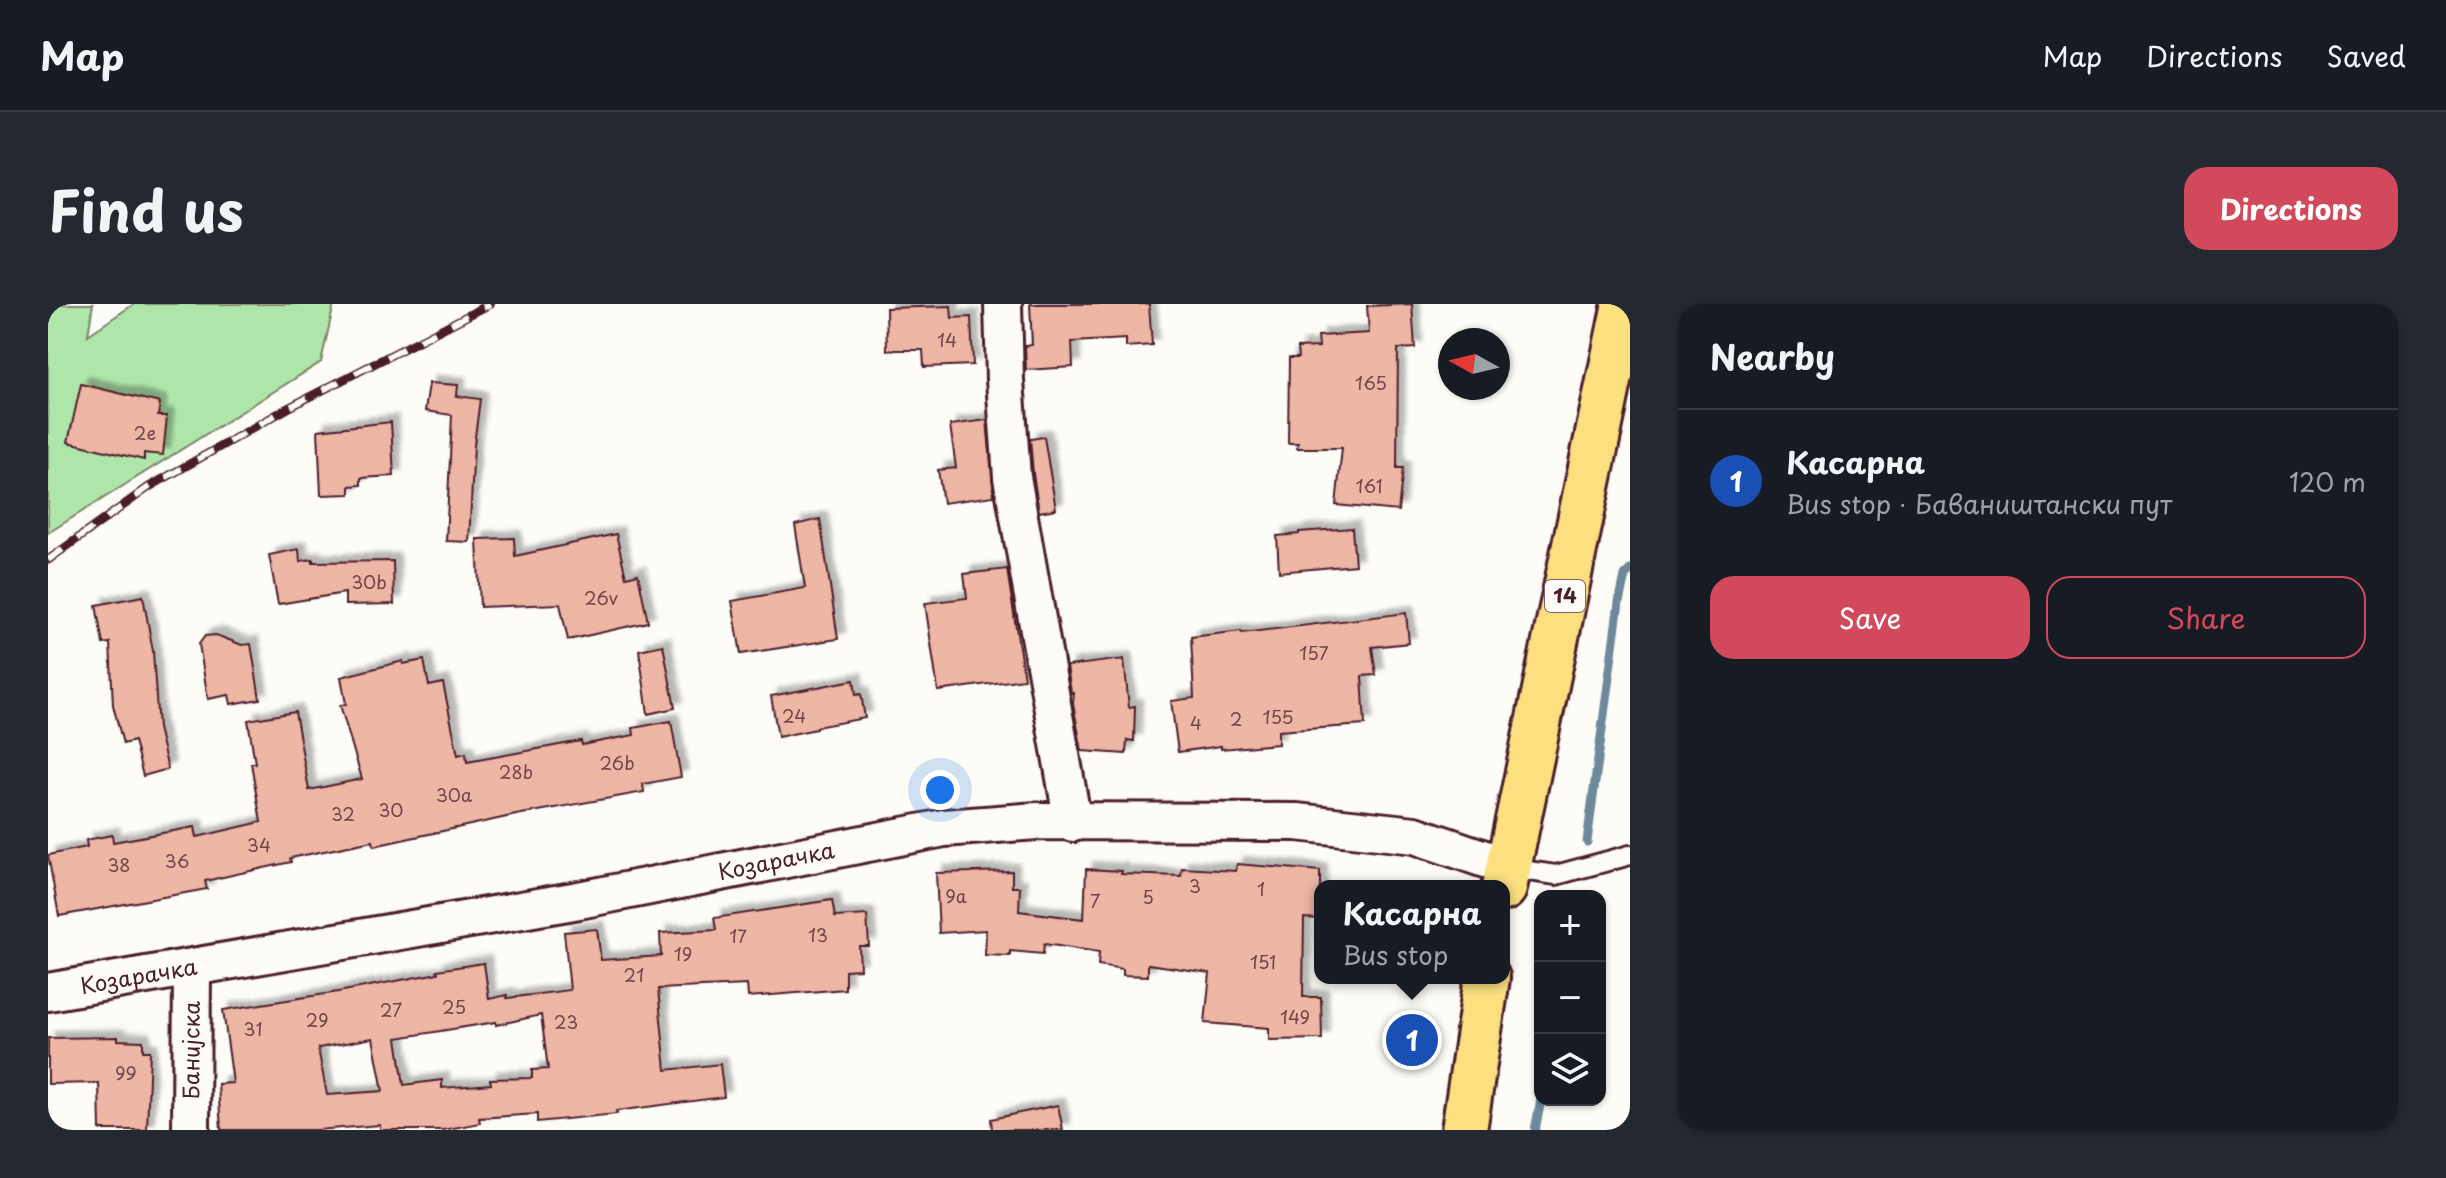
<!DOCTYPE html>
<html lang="en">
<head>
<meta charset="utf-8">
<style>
	:root { --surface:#171b24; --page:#242831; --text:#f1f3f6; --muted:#9ea1a6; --line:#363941; --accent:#d1495b }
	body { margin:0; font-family:"Playpen Sans",sans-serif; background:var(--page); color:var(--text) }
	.controls { position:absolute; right:24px; bottom:24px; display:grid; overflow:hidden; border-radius:16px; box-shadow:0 2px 6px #0004 }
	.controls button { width:72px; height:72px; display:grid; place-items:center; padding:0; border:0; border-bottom:2px solid var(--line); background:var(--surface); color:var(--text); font:40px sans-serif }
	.compass { position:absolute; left:1390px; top:24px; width:72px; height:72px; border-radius:50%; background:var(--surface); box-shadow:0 2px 6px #0004; rotate:278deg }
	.you { position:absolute; left:892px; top:486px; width:28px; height:28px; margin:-20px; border:6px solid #fff; border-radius:50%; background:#1a73e8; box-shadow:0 0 0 12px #1a73e833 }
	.badge { display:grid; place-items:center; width:52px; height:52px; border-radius:50%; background:var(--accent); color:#fff; font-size:26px; font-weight:700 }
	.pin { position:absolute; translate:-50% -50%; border:4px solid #fff; box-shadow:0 2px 8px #0006 }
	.popup { position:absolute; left:1266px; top:576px; width:196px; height:104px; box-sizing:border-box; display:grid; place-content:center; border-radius:16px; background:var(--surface); filter:drop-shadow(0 2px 6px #0005); font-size:26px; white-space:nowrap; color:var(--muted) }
	.popup b { font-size:30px; color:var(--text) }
	.popup::after { content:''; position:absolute; left:50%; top:100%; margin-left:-16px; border:16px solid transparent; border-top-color:var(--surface) }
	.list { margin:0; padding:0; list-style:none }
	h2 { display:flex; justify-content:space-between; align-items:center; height:104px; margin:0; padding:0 32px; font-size:34px }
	h2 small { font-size:26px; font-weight:400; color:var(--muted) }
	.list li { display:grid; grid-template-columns:52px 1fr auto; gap:24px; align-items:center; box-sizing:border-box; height:144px; padding:0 32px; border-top:2px solid var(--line) }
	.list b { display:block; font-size:30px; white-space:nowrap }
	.list p { margin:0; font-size:26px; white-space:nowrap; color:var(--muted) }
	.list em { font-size:26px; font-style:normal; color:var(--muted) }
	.actions { display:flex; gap:16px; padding:24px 32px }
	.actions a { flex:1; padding:18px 0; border:2px solid var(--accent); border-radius:24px; text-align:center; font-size:28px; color:var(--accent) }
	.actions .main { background:var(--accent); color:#fff }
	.icon { flex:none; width:44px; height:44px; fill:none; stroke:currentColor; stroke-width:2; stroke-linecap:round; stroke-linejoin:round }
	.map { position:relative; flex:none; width:1582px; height:826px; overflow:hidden; border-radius:24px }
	header { display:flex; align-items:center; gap:48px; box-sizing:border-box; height:112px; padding:0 40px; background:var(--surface); border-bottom:2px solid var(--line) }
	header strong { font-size:38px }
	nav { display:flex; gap:44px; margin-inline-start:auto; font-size:28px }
	.intro { display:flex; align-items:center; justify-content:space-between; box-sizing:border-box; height:192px; padding:0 48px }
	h1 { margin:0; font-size:56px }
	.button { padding:20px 36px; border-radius:24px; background:var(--accent); color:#fff; font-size:28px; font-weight:700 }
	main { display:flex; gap:48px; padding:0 48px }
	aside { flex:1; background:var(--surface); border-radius:24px; box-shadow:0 2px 6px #0004 }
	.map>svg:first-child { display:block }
	.green { fill:#aee6aa; stroke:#7c826a; stroke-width:2 }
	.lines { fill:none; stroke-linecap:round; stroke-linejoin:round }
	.stream { stroke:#6d899b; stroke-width:9 }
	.building { fill:#eeb6a5; stroke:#4a1f2b; stroke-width:2; fill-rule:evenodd; filter:url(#shadow) }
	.service-casing { stroke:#4a1f2b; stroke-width:24 }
	.minor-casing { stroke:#4a1f2b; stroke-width:42 }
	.primary-casing { stroke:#4a1f2b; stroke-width:50 }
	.service { stroke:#fdfcf7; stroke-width:18 }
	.minor { stroke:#fdfcf7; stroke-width:36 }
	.primary { stroke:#fce080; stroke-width:44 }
	.rail-casing { stroke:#4a1f2b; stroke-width:9 }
	.rail { stroke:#fdfcf7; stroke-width:6; stroke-dasharray:18; stroke-linecap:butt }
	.labels { text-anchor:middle; stroke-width:6; stroke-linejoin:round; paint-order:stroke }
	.number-label { font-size:18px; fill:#73454a }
	.shield { fill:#fdfcf7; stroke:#806168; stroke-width:2 }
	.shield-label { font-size:20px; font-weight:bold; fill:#4a1f2b }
	.street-label { font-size:22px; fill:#4a1f2b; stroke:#fdfcf7 }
</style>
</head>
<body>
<header>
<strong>Map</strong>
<nav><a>Map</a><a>Directions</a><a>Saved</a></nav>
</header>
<div class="intro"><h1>Find us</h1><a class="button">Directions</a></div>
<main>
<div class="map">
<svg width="1582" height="826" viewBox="0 0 1582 826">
	<defs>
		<filter id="shadow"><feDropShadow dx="7" dy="-7" stdDeviation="2" flood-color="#0004"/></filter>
	</defs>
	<rect width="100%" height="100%" fill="#fdfcf7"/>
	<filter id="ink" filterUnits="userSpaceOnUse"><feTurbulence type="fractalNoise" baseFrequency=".0125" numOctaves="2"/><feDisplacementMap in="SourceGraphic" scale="16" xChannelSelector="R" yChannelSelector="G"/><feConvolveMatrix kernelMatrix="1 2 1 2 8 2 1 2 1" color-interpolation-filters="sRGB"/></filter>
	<g filter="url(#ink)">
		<path class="green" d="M0 0H45L40 31 86 0H286L273 58 0 229Z"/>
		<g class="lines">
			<g class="stream">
				<path d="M1539 538 1571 298 1577 272 1582 266"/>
				<path d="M1529 592 1530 591"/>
				<path d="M1487 826 1493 796"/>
			</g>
		</g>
		<g class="building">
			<path d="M982 0H1101L1104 41 1078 43V35L1024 38 1025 63 978 66 977 42 984 41Z"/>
			<path d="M1364 0 1367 44 1350 45 1349 164H1355L1350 207 1288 201 1294 144H1249L1250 139H1240L1241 54H1250L1249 44 1271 43 1270 32 1321 29 1319 2Z"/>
			<path d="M903 2 904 14 923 13 925 61 876 63 875 46H839L838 4Z"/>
			<path d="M381 79 410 81 409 92 432 95 426 141 421 238 398 237 404 111 377 107Z"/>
			<path d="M33 80 112 99 110 112H119L115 151 96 149V156L20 138Z"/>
			<path d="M939 116 946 192 895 199 890 166 908 164 902 121Z"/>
			<path d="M343 118 346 172 313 174V181L302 182V190L273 191 270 126Z"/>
			<path d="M996 133 1008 205 991 208 985 170 982 135Z"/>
			<path d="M772 215 790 335 693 350 684 297 757 284 747 221Z"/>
			<path d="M1304 224 1307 261 1231 268 1229 232 1251 230V228Z"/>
			<path d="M568 230 578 273 590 270 600 318 520 336 512 300 432 303 429 235 466 234 467 252Z"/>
			<path d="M251 245 252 257 265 255V258L345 257 346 300 297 301V289L230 300 221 251Z"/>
			<path d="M959 265 976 375 890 387 877 299 919 294 916 270Z"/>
			<path d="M95 292 105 347 110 424 120 465 95 472 86 437 75 440 65 401 62 339 55 340 48 301Z"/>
			<path d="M1358 309 1361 339 1324 343 1328 371 1314 372 1317 421 1230 427V440L1173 445V442L1130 448 1123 397 1146 394 1143 333 1193 327 1194 329Z"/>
			<path d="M168 331 194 341 203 340 212 395 183 400 181 391 160 395 151 340 157 332Z"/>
			<path d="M615 341 627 404 600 410 591 346Z"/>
			<path d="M1076 355 1081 403 1087 402 1086 437 1079 436 1078 450 1034 447 1025 400 1026 389H1023L1019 362Z"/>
			<path d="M376 356 381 382 395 379 410 451 418 449 419 458 533 437 534 441 586 431 585 424 623 417 633 473 595 480 596 488 468 511 326 542 325 537 242 554 243 558 157 577 159 585 11 612 0 551 39 543 38 536 64 531 65 538 147 523 149 533 213 518 203 459H207L200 416 247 408 261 486 314 475 292 401 298 400 293 373 355 357V360Z"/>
			<path d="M806 376 808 391 813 390 817 414 768 423V425L730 433 723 392Z"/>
			<path d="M1189 560 1272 567V615L1256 614 1255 693H1273L1274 735 1221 736V724L1157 719 1162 669 1100 660V672L1075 671V665L1050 661 1051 648 996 640 995 650 962 647V652L937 651 938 626 891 629 888 569 964 567V583H972L971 607 1036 615 1038 565 1074 567 1073 570 1133 572 1134 564 1188 567Z"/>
			<path d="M784 596 787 613 819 611 821 642H811L812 665 797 666V685L700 693 699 681 610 685 618 766 672 760 676 793 568 807 569 810 489 818V810L431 814 432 819 395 826H332V821L269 826H173L170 780 185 779 175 706 290 688 390 669 389 666 436 659 441 695 459 691V694L522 686 516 628 549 625 553 656 613 652 612 629 668 626 666 614ZM493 711 500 765 484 766V774L442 775 443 780 394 784V776L356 781 349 734 448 718V721ZM325 734 335 787 279 791 270 744Z"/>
			<path d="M70 733V736L95 737V747H102L99 826H52L51 779 0 780V734Z"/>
			<path d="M1010 801 1015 826H944L943 815Z"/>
		</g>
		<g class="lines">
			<defs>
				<path id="service" d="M1460 564 1508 571 1582 551"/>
				<g id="minor">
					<path d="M955 0 957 76 964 173 1025 519"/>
					<path id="s1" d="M0 688 531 596 896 524 989 517 1249 518 1367 531 1460 563"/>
					<path id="s2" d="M143 826 144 664"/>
				</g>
				<g id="primary">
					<path d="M1456 584 1577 0"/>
					<path d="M1416 826 1439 674"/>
				</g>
			</defs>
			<use href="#service" class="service-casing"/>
			<use href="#minor" class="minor-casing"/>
			<use href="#primary" class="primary-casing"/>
			<use href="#service" class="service"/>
			<use href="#minor" class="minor"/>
			<use href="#primary" class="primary"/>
			<defs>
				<path id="rail" d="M0 256 101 183 240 104 442 0"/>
			</defs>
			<use href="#rail" class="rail-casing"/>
			<use href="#rail" class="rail"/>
		</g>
	</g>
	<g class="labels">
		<g class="number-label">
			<text x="899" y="43">14</text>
			<text x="1323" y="86">165</text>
			<text x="97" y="136">2e</text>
			<text x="1321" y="189">161</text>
			<text x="321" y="285">30b</text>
			<text x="553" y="301">26v</text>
			<text x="1266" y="356">157</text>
			<text x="746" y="419">24</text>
			<text x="1230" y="420">155</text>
			<text x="1188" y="422">2</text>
			<text x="1148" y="426">4</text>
			<text x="569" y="466">26b</text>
			<text x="468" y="475">28b</text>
			<text x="406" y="498">30a</text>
			<text x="343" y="513">30</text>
			<text x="295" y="517">32</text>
			<text x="211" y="548">34</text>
			<text x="129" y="564">36</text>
			<text x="71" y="568">38</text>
			<text x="1147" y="589">3</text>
			<text x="1213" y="592">1</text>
			<text x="908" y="599">9a</text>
			<text x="1100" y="600">5</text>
			<text x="1047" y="604">7</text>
			<text x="770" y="638">13</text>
			<text x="690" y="639">17</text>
			<text x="635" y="657">19</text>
			<text x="1215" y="665">151</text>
			<text x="586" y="678">21</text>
			<text x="406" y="710">25</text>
			<text x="343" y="713">27</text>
			<text x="1247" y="720">149</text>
			<text x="269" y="723">29</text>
			<text x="518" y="725">23</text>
			<text x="205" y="732">31</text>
			<text x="78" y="776">99</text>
		</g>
		<rect class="shield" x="1497" y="276" width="40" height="32" rx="6"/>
		<g class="shield-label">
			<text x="1517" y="299">14</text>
		</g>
		<g class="street-label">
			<text dy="8" stroke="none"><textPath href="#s1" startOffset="740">Козарачка</textPath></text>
			<text dy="8" stroke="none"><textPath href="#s1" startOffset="92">Козарачка</textPath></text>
			<text dy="8" stroke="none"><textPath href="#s2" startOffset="80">Банијска</textPath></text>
		</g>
	</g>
</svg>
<div class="controls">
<button>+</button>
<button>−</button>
<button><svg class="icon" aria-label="layers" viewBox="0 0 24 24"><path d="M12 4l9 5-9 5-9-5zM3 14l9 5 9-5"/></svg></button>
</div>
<svg class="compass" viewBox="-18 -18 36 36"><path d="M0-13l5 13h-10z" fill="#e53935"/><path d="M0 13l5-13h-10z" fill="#9ea1a6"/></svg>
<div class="you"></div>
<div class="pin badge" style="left:1364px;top:736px;background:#1a4fb4">1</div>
<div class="popup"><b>Касарна</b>Bus stop</div>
</div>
<aside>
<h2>Nearby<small></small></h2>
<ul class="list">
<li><span class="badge" style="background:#1a4fb4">1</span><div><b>Касарна</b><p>Bus stop · Баваништански пут</p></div><em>120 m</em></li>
</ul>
<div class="actions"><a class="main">Save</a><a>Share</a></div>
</aside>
</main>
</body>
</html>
